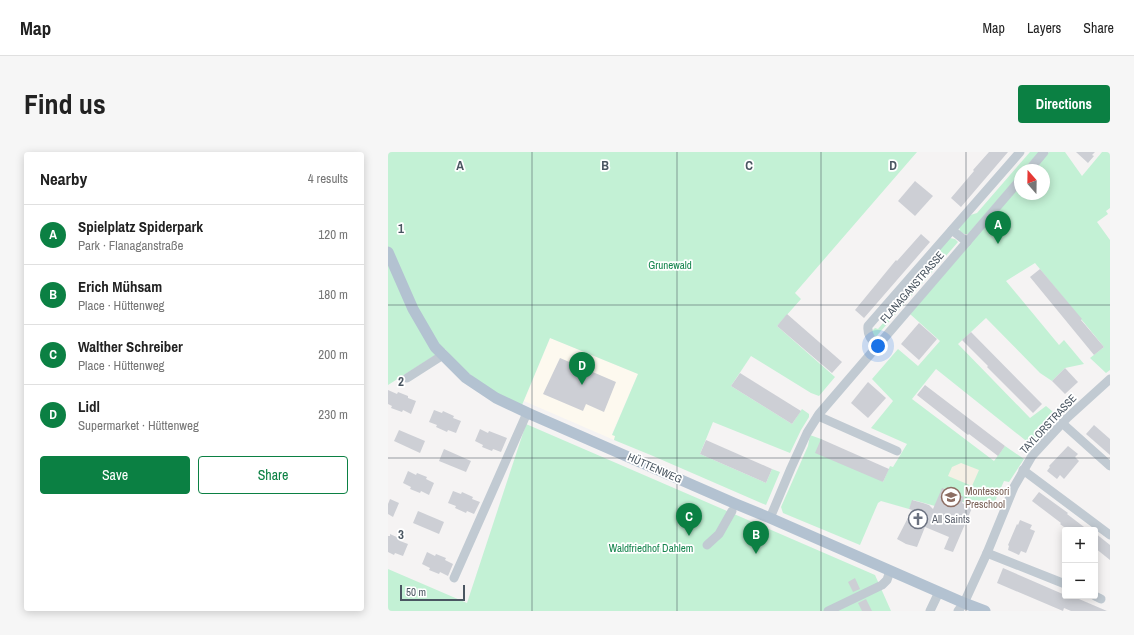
<!DOCTYPE html>
<html lang="en">
<head>
<meta charset="utf-8">
<style>
	:root { --surface:#fff; --page:#f6f6f6; --text:#222; --muted:#767676; --line:#e0e0e0; --accent:#0b8043 }
	body { margin:0; font-family:"Archivo Narrow",sans-serif; background:var(--page); color:var(--text) }
	.controls { position:absolute; right:12px; bottom:12px; display:grid; overflow:hidden; border-radius:4px; box-shadow:0 2px 10px #0003 }
	.controls button { width:36px; height:36px; display:grid; place-items:center; padding:0; border:0; border-bottom:1px solid var(--line); background:var(--surface); color:var(--text); font:20px sans-serif }
	.compass { position:absolute; left:626px; top:12px; width:36px; height:36px; border-radius:50%; background:var(--surface); box-shadow:0 2px 10px #0003; rotate:340deg }
	.scale { position:absolute; left:12px; bottom:10px; width:65px; box-sizing:border-box; padding-left:4px; border:2px solid #4a5661; border-top:0; font-size:11px; line-height:14px; white-space:nowrap; color:#4a5661; -webkit-text-stroke:3px #fff; paint-order:stroke }
	.you { position:absolute; left:490px; top:194px; width:14px; height:14px; margin:-10px; border:3px solid #fff; border-radius:50%; background:#1a73e8; box-shadow:0 0 0 6px #1a73e833 }
	.badge { display:grid; place-items:center; width:26px; height:26px; border-radius:50%; background:var(--accent); color:#fff; font-size:13px; font-weight:700 }
	.pin { position:absolute; translate:-50% -33px; filter:drop-shadow(0 1px 2px #0008) }
	.pin::after { content:''; position:absolute; top:21px; width:14px; height:12px; background:inherit; clip-path:polygon(0 0,100% 0,50% 100%) }
	.list { margin:0; padding:0; list-style:none }
	h2 { display:flex; justify-content:space-between; align-items:center; height:52px; margin:0; padding:0 16px; font-size:17px }
	h2 small { font-size:13px; font-weight:400; color:var(--muted) }
	.list li { display:grid; grid-template-columns:26px 1fr auto; gap:12px; align-items:center; box-sizing:border-box; height:60px; padding:0 16px; border-top:1px solid var(--line) }
	.list b { display:block; font-size:15px; white-space:nowrap }
	.list p { margin:0; font-size:13px; white-space:nowrap; color:var(--muted) }
	.list em { font-size:13px; font-style:normal; color:var(--muted) }
	.actions { display:flex; gap:8px; padding:12px 16px }
	.actions a { flex:1; padding:9px 0; border:1px solid var(--accent); border-radius:4px; text-align:center; font-size:14px; color:var(--accent) }
	.actions .main { background:var(--accent); color:#fff }
	.map { position:relative; flex:none; width:722px; height:459px; overflow:hidden; border-radius:4px }
	header { display:flex; align-items:center; gap:24px; box-sizing:border-box; height:56px; padding:0 20px; background:var(--surface); border-bottom:1px solid var(--line) }
	header strong { font-size:19px }
	nav { display:flex; gap:22px; margin-inline-start:auto; font-size:14px }
	.intro { display:flex; align-items:center; justify-content:space-between; box-sizing:border-box; height:96px; padding:0 24px }
	h1 { margin:0; font-size:28px }
	.button { padding:10px 18px; border-radius:4px; background:var(--accent); color:#fff; font-size:14px; font-weight:700 }
	main { display:flex; gap:24px; padding:0 24px }
	aside { flex:1; background:var(--surface); border-radius:4px; box-shadow:0 2px 10px #0003 }
	.map>svg:first-child { display:block }
	.commercial { fill:#fdf9ef }
	.green { fill:#c3f1d5 }
	.sand { fill:#f5f0e5 }
	.building { fill:#cdcfd5 }
	.lines { fill:none; stroke-linecap:round; stroke-linejoin:round }
	.minor { stroke:#c1cad2; stroke-width:9 }
	.major { stroke:#b3c2d1; stroke-width:11 }
	.grid { fill:none; stroke:#4a5661; stroke-width:1; stroke-opacity:0.55 }
	.labels { text-anchor:middle; stroke-width:3.5; stroke-linejoin:round; paint-order:stroke }
	.park-label { font-size:11px; fill:#17864f; stroke:#fff }
	.street-label { font-size:11px; fill:#4a5661; stroke:#fff }
	.education-label { font-size:11px; fill:#785e54; stroke:#fff; text-anchor:start }
	.worship-label { font-size:11px; fill:#5b616d; stroke:#fff; text-anchor:start }
	.grid-label { font-size:13px; text-anchor:middle; font-weight:bold; fill:#4a5661; stroke:#fff; stroke-width:3.5; stroke-linejoin:round; paint-order:stroke }
</style>
</head>
<body>
<header>
<strong>Map</strong>
<nav><a>Map</a><a>Layers</a><a>Share</a></nav>
</header>
<div class="intro"><h1>Find us</h1><a class="button">Directions</a></div>
<main>
<aside>
<h2>Nearby<small>4 results</small></h2>
<ul class="list">
<li><span class="badge">A</span><div><b>Spielplatz Spiderpark</b><p>Park · Flanaganstraße</p></div><em>120 m</em></li>
<li><span class="badge">B</span><div><b>Erich Mühsam</b><p>Place · Hüttenweg</p></div><em>180 m</em></li>
<li><span class="badge">C</span><div><b>Walther Schreiber</b><p>Place · Hüttenweg</p></div><em>200 m</em></li>
<li><span class="badge">D</span><div><b>Lidl</b><p>Supermarket · Hüttenweg</p></div><em>230 m</em></li>
</ul>
<div class="actions"><a class="main">Save</a><a>Share</a></div>
</aside>
<div class="map">
<svg width="722" height="459" viewBox="0 0 722 459">
	<rect width="100%" height="100%" fill="#f5f3f3"/>
	<path class="commercial" d="M162 186 250 222 224 282 227 284 226 288 136 249Z"/>
	<g class="green">
		<path d="M0 0H529L407 141 413 147 389 174 447 225 431 244 423 241 363 204 343 234 404 272 414 257 421 262V265L413 278 402 301 325 270 312 302 378 331 384 317 392 320 378 353 265 304 226 288 227 284 224 283 250 222 162 186 134 253C113 244 93 233 76 217 69 211 63 204 57 197L0 233Z"/>
		<path d="M642 0H651L635 18H632V22L580 82H576L572 79 571 75 579 64 589 61Z"/>
		<path d="M661 0H677L694 24 714 0H722V56L718 59 720 62 709 70 722 88V218L718 221 702 206 716 195 647 111 618 129 671 193 676 188 696 212 677 216 664 229 652 221 598 166 570 192 642 266 658 254 670 264 642 292 548 217 524 247 606 309 617 294 636 307 621 330 616 329 604 356 551 345 547 354 525 348 521 357 493 349 490 351 472 393 395 361 393 355 420 294 422 283 433 287 495 330 502 314 505 315 519 292 483 276 505 249 484 227 510 197 530 214 552 189 522 162 632 34V42H656V18H646Z"/>
		<path d="M562 86 567 87 570 90 486 187 482 176 485 178 487 176 490 177 548 110 550 107 551 98Z"/>
		<path d="M138 272 487 423 503 459H0V417L79 451Z"/>
	</g>
	<path class="sand" d="M573 311 591 318 584 334 560 324 564 315Z"/>
	<g class="building">
		<path d="M601 0H620L573 55 563 46 586 19 585 18Z"/>
		<path d="M688 0H707L704 3 706 4 700 11Z"/>
		<path d="M527 29 545 44 527 64 510 49Z"/>
		<path d="M533 82 542 90 476 166 467 158 508 108 509 109Z"/>
		<path d="M652 117 694 167 693 168 716 195 706 203 642 125Z"/>
		<path d="M399 162 454 210 444 221 389 174Z"/>
		<path d="M531 171 549 187 531 208 513 192Z"/>
		<path d="M583 180 654 252 645 261 599 215 600 214 574 188Z"/>
		<path d="M172 206 228 230 216 260 198 252 195 259 155 242Z"/>
		<path d="M677 216 690 230 677 242 664 229Z"/>
		<path d="M352 221 413 259 404 272 343 234Z"/>
		<path d="M480 230 498 246 480 266 463 251Z"/>
		<path d="M537 233 617 294 610 304 581 282 580 283 529 243Z"/>
		<path d="M0 238 9 242 10 240 20 244V246L28 249 23 262 15 258 14 260 3 256 4 254 0 252Z"/>
		<path d="M46 258 54 261 55 259 66 264 65 266 73 269 68 281 60 278 59 280 48 275 49 273 41 270Z"/>
		<path d="M706 273 722 287V303L698 282Z"/>
		<path d="M92 277 100 281 101 279 119 286 113 300 105 297 104 299 94 295 95 293 87 289Z"/>
		<path d="M11 278 37 289 32 301 6 289Z"/>
		<path d="M433 287 501 317 495 330 427 301Z"/>
		<path d="M318 288 384 317 378 331 312 302Z"/>
		<path d="M680 294 690 302 687 305 691 309 676 327 672 323 669 327 659 319 662 315 661 314Z"/>
		<path d="M56 297 83 309 78 320 51 309Z"/>
		<path d="M20 319 28 323 29 321 39 325 38 327 46 331 41 343 33 339 32 341 22 337 23 335 15 331Z"/>
		<path d="M554 336 576 345 574 351 584 356 565 400 556 397 561 385 537 375 529 395 518 392 509 387 524 358 521 357 524 348 535 351 541 353 545 357Z"/>
		<path d="M65 339 73 342 74 340 85 345 84 347 92 350 86 362 79 359 78 361 67 356 68 354 60 351Z"/>
		<path d="M651 340 680 361 679 362 700 378H680L672 372 673 371 644 349Z"/>
		<path d="M2 347 11 351 5 365 0 362V352Z"/>
		<path d="M30 359 56 370 51 382 25 371Z"/>
		<path d="M632 368 644 373 642 377 647 379 638 401 633 399 631 403 620 398 621 394 620 393 629 372 630 373Z"/>
		<path d="M707 381 722 393V408L707 396Z"/>
		<path d="M2 382 13 387 12 389 20 392 15 404 7 401 6 403 0 400V384H2Z"/>
		<path d="M39 400 47 404 48 402 58 406 57 408 65 412 60 424 52 420 51 422 41 418 42 416 34 412Z"/>
		<path d="M615 416 677 443V444H684L719 459H683L676 456 675 459 609 431Z"/>
		<path d="M467 426 472 437 465 440 460 430Z"/>
		<path d="M478 447 484 459H474L470 451Z"/>
	</g>
	<g class="lines">
		<g class="minor">
			<path d="M641 18 656 0"/>
			<path d="M564 78 579 90"/>
			<path d="M490 193C483 188 479 183 480 174L632 0"/>
			<path d="M19 226 55 203"/>
			<path d="M430 264 509 299"/>
			<path d="M674 271 722 314"/>
			<path d="M635 318 722 383"/>
			<path d="M382 366 403 316 419 281 431 262 632 28"/>
			<path d="M319 393 331 382 344 359"/>
			<path d="M599 401 677 432"/>
			<path d="M66 426 139 261"/>
			<path d="M707 444 713 447"/>
			<path d="M440 459 494 433 499 428 502 419"/>
			<path d="M542 459 551 440"/>
			<path d="M570 459 576 451 599 401 626 335 644 304 679 266 722 227"/>
		</g>
		<path class="major" d="M0 100 25 157 47 195 78 226 108 246 142 262 348 352 382 366 576 451 597 459"/>
	</g>
	<path class="grid" d="M144 0V459M289 0V459M433 0V459M578 0V459M0 153H722M0 306H722"/>
	<defs>
		<symbol id="school-ring" viewBox="-11 -11 22 22"><circle r="9.5" fill="#fff" stroke="#8d6e63" stroke-width="1.5"/><path d="M0-5L7-2L0 1L-7-2ZM-4 1L0 2.5L4 1V4Q0 6-4 4Z" fill="#8d6e63"/></symbol>
		<symbol id="church-ring" viewBox="-11 -11 22 22"><circle r="9.5" fill="#fff" stroke="#6b7280" stroke-width="1.5"/><path d="M-1.2-6h2.4v3.5h3.3v2.4h-3.3V6h-2.4V-.1h-3.3v-2.4h3.3Z" fill="#6b7280"/></symbol>
	</defs>
	<g fill-rule="evenodd">
		<use href="#school-ring" x="552" y="334" width="22" height="22"/>
		<use href="#church-ring" x="519" y="356" width="22" height="22"/>
	</g>
	<g class="labels">
		<g class="park-label">
			<text x="282" y="117">Grunewald</text>
			<text x="263" y="400">Waldfriedhof Dahlem</text>
		</g>
		<g class="street-label">
			<text transform="translate(524 135) rotate(-49)" y="4">FLANAGANSTRASSE</text>
			<text transform="translate(660 272) rotate(-47)" y="4">TAYLORSTRASSE</text>
			<text transform="translate(267 316) rotate(24)" y="4">HÜTTENWEG</text>
		</g>
		<g class="education-label">
			<text x="577" y="343">Montessori<tspan x="577" dy="13">Preschool</tspan></text>
		</g>
		<g class="worship-label">
			<text x="544" y="371">All Saints</text>
		</g>
	</g>
	<g class="grid-label">
		<text x="72" y="18">A</text>
		<text x="217" y="18">B</text>
		<text x="361" y="18">C</text>
		<text x="505" y="18">D</text>
		<text x="13" y="81">1</text>
		<text x="13" y="234">2</text>
		<text x="13" y="387">3</text>
	</g>
</svg>
<div class="controls">
<button>+</button>
<button>−</button>
</div>
<svg class="compass" viewBox="-18 -18 36 36"><path d="M0-13l5 13h-10z" fill="#e53935"/><path d="M0 13l5-13h-10z" fill="#767676"/></svg>
<div class="scale">50 m</div>
<div class="you"></div>
<div class="pin badge" style="left:610px;top:92px">A</div>
<div class="pin badge" style="left:368px;top:402px">B</div>
<div class="pin badge" style="left:301px;top:384px">C</div>
<div class="pin badge" style="left:194px;top:233px">D</div>
</div>
</main>
</body>
</html>
